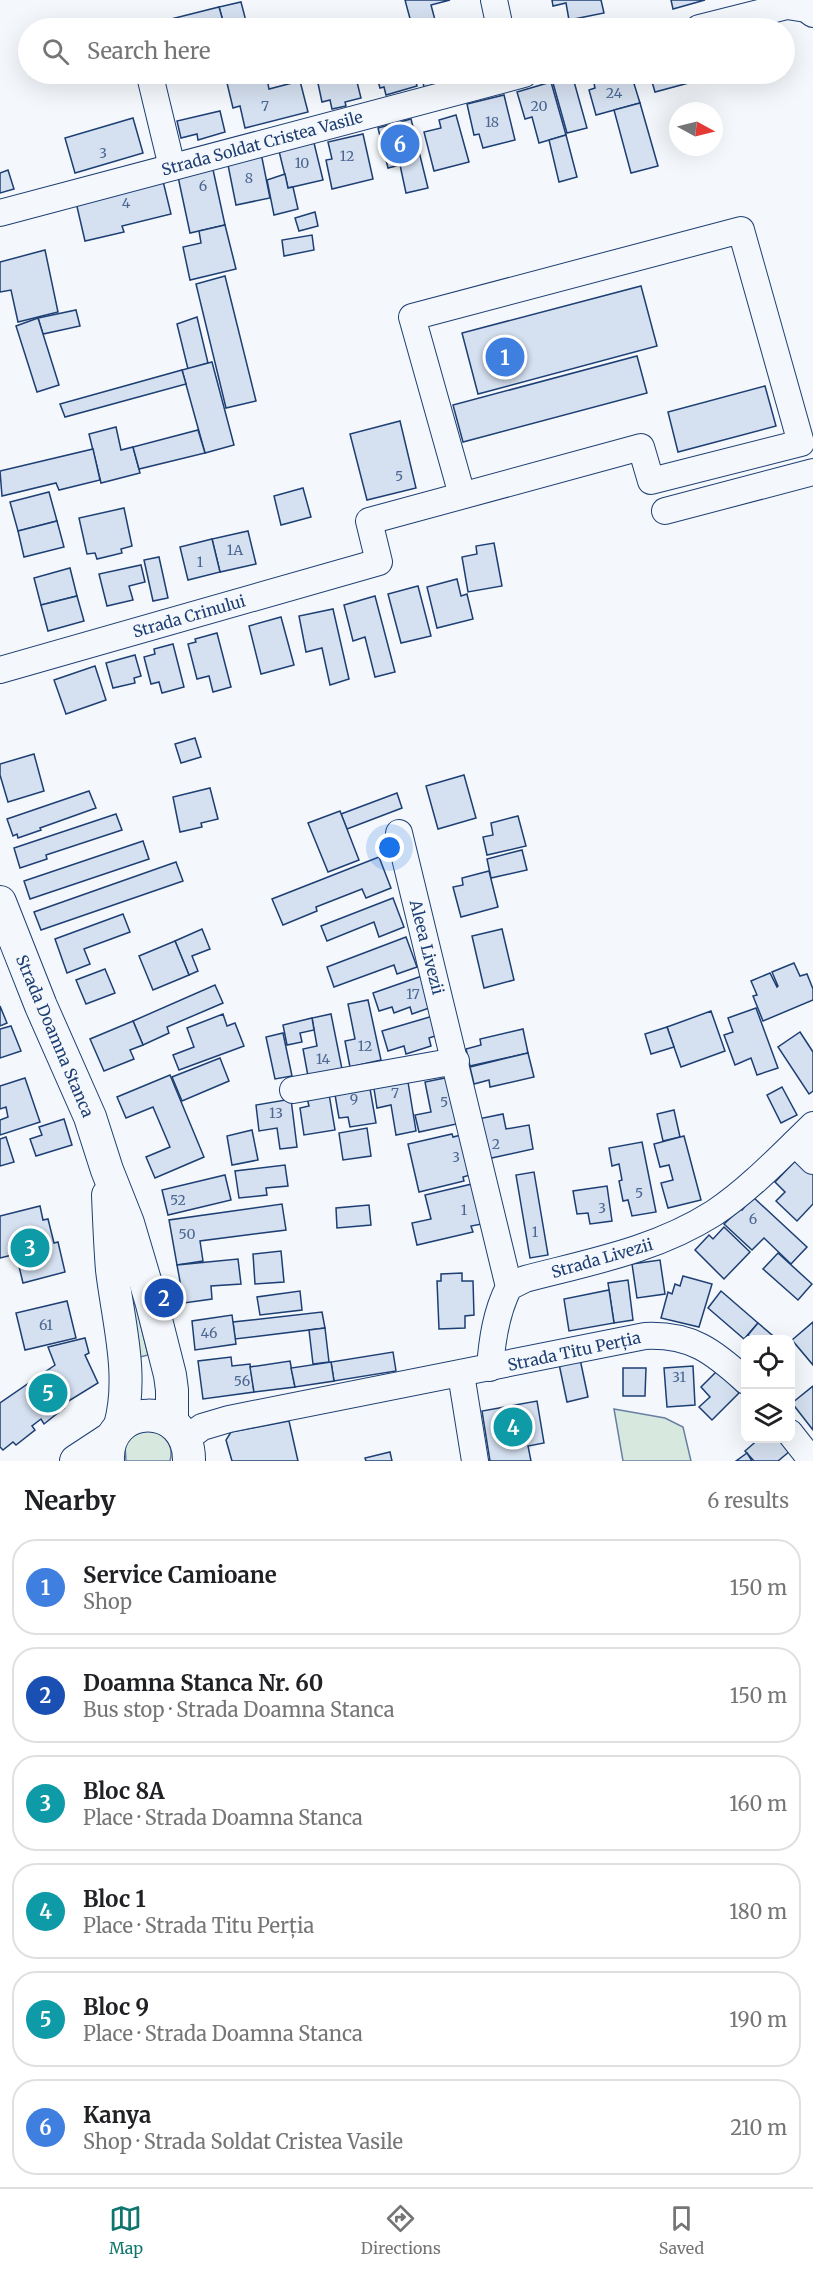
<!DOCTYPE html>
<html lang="en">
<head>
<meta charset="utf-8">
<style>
	:root { --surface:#fff; --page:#f2f2f2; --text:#202124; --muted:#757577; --line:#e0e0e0; --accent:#0f766e }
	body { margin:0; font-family:Merriweather,serif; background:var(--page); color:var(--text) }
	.controls { position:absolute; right:18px; bottom:18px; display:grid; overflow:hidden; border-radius:12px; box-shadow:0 6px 24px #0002 }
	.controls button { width:54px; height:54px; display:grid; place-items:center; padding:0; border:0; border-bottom:2px solid var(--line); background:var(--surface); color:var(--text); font:30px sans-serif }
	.compass { position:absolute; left:669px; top:102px; width:54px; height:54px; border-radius:50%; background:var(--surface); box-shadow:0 6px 24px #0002; rotate:97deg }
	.you { position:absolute; left:390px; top:848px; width:21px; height:21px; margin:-15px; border:4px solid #fff; border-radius:50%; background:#1a73e8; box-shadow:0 0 0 9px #1a73e833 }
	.badge { display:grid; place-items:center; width:39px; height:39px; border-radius:50%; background:var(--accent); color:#fff; font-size:20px; font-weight:700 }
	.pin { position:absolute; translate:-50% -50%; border:3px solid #fff; box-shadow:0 2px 6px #0006 }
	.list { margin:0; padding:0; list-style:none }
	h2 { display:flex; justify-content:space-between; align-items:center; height:78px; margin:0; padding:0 24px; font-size:26px }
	h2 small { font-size:20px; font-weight:400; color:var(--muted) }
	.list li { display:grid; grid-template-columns:39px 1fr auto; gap:18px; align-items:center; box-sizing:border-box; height:96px; margin:0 12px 12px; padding:0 12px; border:2px solid var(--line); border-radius:24px }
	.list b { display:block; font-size:22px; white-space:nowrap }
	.list p { margin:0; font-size:20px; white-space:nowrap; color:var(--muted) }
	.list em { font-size:20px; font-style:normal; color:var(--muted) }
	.icon { flex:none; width:33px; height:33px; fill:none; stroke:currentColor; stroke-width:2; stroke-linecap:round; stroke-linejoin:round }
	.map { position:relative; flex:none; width:813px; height:1461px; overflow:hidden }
	.search { position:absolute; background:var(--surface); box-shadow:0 6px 24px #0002; left:18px; right:18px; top:18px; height:66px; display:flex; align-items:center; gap:15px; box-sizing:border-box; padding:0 21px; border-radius:33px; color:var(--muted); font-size:22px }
	.sheet { height:726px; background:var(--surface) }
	nav { display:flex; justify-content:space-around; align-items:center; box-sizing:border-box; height:84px; border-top:2px solid var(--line); background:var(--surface); font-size:16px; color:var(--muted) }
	nav a { display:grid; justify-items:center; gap:3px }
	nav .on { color:var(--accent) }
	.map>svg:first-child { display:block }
	.green { fill:#d7e8df; stroke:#687fa3; stroke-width:1.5 }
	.building { fill:#d5e0f0; stroke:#1d3f73; stroke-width:1.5 }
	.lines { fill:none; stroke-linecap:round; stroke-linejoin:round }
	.minor-casing { stroke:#1d3f73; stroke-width:28 }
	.major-casing { stroke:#1d3f73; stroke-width:34 }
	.minor { stroke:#f4f7fb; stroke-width:26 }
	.major { stroke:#f4f7fb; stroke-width:32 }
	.labels { text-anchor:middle; stroke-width:4.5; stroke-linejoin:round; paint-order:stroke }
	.number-label { font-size:14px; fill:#4b6792 }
	.street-label { font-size:16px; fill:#1d3f73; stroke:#f4f7fb }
</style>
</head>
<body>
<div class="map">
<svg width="813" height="1461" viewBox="0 0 813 1461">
	<rect width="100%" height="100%" fill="#f4f7fb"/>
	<g class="green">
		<path d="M133 1304 136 1305 148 1355 140 1357 131 1306Z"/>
		<path d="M614 1409 665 1418 683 1427 691 1461H623Z"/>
		<path d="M157 1430C167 1440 174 1446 170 1461H126L125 1445 134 1433Z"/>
	</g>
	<g class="building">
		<path d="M405 0H450L431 5 435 20 412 26Z"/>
		<path d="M552 0H601L604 13 569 20 566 3 553 6Z"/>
		<path d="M671 0H705L673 9Z"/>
		<path d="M241 2 247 25 225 28 219 7Z"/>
		<path d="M219 7 225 28H165L163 21Z"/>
		<path d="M460 22 462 28H445V26Z"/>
		<path d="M173 74H204L175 81Z"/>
		<path d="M244 74H266L269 89 300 81 308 112 245 128 240 106 233 108 227 83 245 79Z"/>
		<path d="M316 74H355L361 98 345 102 346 106 332 109 330 100 322 102Z"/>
		<path d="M376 74H414L417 86 386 95 384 87 380 88Z"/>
		<path d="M421 74H453L454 80 424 87Z"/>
		<path d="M592 74H631L640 103 596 115 589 90 595 88Z"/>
		<path d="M655 74H722L655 92 650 75Z"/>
		<path d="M573 78 587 128 567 133 553 83Z"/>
		<path d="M551 82 566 135 539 143 532 117 525 119 517 92Z"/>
		<path d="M504 95 515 140 483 148 479 134 474 135 467 104Z"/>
		<path d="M640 103 658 166 631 173 614 110Z"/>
		<path d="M220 111 225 132 198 140 197 134 181 138 177 121Z"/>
		<path d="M456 115 469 162 434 171 424 132 441 128 439 120Z"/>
		<path d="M133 118 143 153 75 173 65 138Z"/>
		<path d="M411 119 428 188 406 193 400 165 388 168 378 128Z"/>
		<path d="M363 134 373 179 332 189 326 160 332 159 328 142Z"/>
		<path d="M566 135 577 177 559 182 549 140Z"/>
		<path d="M314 143 323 180 288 188 279 151Z"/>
		<path d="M261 153 270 198 236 205 227 160Z"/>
		<path d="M212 165 225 225 190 233 177 172Z"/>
		<path d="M8 170 14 189 0 193V173Z"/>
		<path d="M285 174 288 188 293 187 298 209 274 215 267 180Z"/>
		<path d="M162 177 171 214 122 226 124 232 85 241 75 198Z"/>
		<path d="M315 212 318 226 299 231 295 218Z"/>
		<path d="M225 225 236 269 190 280 183 247 201 243 199 231Z"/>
		<path d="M312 235 314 250 284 256 282 240Z"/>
		<path d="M45 250 58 312 18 322 11 290 0 292V262Z"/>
		<path d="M225 276 256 401 226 408 196 284Z"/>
		<path d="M641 286 657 346 478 394 462 333Z"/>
		<path d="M76 310 80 326 43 334 38 318Z"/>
		<path d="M197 317 208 363 188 369 177 324Z"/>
		<path d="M38 318 59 385 37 392 16 326Z"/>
		<path d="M637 356 647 393 463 442 453 405Z"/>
		<path d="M212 362 234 445 205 453 182 370Z"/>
		<path d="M182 370 186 384 65 417 60 404Z"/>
		<path d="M765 386 776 426 678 452 668 412Z"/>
		<path d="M400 421 416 488 367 500 350 434Z"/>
		<path d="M116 427 121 450 133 447 140 473 101 483 89 434Z"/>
		<path d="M198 430 205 453 139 469 133 447Z"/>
		<path d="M93 449 100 480 59 490 56 483 2 496 0 471Z"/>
		<path d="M303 488 311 517 281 525 274 496Z"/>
		<path d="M49 492 57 521 18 531 10 502Z"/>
		<path d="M124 508 132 546 121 549 122 553 97 559 95 553 87 554 79 518Z"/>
		<path d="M57 521 64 547 24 557 18 531Z"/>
		<path d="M248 531 256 564 220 572 212 539Z"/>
		<path d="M212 539 220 572 188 580 180 547Z"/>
		<path d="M494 543 502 586 468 592 462 557 477 554 476 546Z"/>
		<path d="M159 557 168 598 153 601 144 560Z"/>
		<path d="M141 565 145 582 129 586 133 600 107 606 99 574Z"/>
		<path d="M70 568 77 596 41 605 34 578Z"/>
		<path d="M457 579 461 596 467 594 473 619 437 628 427 587Z"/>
		<path d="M418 586 431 636 401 643 388 594Z"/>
		<path d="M77 596 84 621 48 631 41 605Z"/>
		<path d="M375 596 395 672 375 677 365 637 353 641 344 605Z"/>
		<path d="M333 609 349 679 330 685 322 648 306 652 299 616Z"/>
		<path d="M281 617 294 665 261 674 249 626Z"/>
		<path d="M217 633 231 687 213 692 209 676 197 679 188 644 196 642 195 639Z"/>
		<path d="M173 644 184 687 162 693 159 682 151 684 144 657 155 654 154 649Z"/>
		<path d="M135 655 141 676 134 678 135 683 113 688 106 663Z"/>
		<path d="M95 666 106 700 66 714 54 680Z"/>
		<path d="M195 738 201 757 181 763 175 744Z"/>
		<path d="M34 754 44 791 8 802 0 775V764Z"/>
		<path d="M464 775 476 818 438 829 426 786Z"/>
		<path d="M210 788 218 819 201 823 202 827 180 832 173 797Z"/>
		<path d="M89 791 96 808 40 828 41 830 18 838 17 834 13 836 7 819Z"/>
		<path d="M397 793 402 808 347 829 341 814Z"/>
		<path d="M340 811 359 860 328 872 308 823Z"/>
		<path d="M116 814 122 830 46 855 47 859 20 868 14 848Z"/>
		<path d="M518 816 526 846 487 855 483 837 493 835 491 823Z"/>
		<path d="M143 841 149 859 30 899 24 881Z"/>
		<path d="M522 850 527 870 491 878 487 859Z"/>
		<path d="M379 857 391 888 366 898 362 889 316 907 317 911 283 925 272 899Z"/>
		<path d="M176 862 183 881 41 930 34 912Z"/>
		<path d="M489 871 498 907 461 917 453 887 463 885 462 878Z"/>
		<path d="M393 898 404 927 379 937 374 922 327 941 321 926Z"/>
		<path d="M123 914 130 932 84 949 90 964 67 973 55 939Z"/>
		<path d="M202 929 210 949 192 956 198 971 189 975 175 941Z"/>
		<path d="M502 929 514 980 484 988 472 936Z"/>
		<path d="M406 937 417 967 397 974 394 965 334 987 327 967Z"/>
		<path d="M175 941 189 975 153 990 139 956Z"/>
		<path d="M794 963 800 976 807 974 813 989V1000L763 1021 753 996 757 995 751 981 770 973 777 987 778 986 772 972Z"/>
		<path d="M105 969 115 993 86 1004 76 980Z"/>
		<path d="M422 976 432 1007 412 1014 410 1007 394 1013 392 1007 379 1011 373 993Z"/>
		<path d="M215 985 223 1003 167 1027 169 1033 143 1045 133 1021Z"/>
		<path d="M368 1000 381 1060 350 1067 345 1041 355 1039 348 1004Z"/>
		<path d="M0 1006 7 1023 0 1026Z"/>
		<path d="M756 1008 778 1068 757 1075 751 1058 735 1065 724 1035 733 1032 728 1018Z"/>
		<path d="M711 1011 725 1051 681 1067 667 1027Z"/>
		<path d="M223 1014 227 1026 235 1023 244 1046 179 1070 173 1055 194 1047 187 1028Z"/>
		<path d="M331 1014 342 1069 308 1076 303 1049 317 1046 312 1018Z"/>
		<path d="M433 1016 438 1035 429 1038 431 1046 406 1054 404 1046 388 1051 382 1031Z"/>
		<path d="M312 1018 314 1030 300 1033 302 1042 287 1045 283 1025Z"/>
		<path d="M133 1021 143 1045 130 1050 134 1059 104 1071 90 1039Z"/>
		<path d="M11 1026 21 1051 0 1058V1029Z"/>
		<path d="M667 1027 674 1047 651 1054 645 1034Z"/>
		<path d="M523 1029 528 1053 470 1066 466 1049 481 1045 480 1039Z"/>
		<path d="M800 1032 813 1052V1091L809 1094 778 1047Z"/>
		<path d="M283 1033 292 1076 275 1079 266 1037Z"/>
		<path d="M528 1053 534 1077 490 1087 489 1080 474 1084 470 1067Z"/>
		<path d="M220 1058 229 1081 182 1101 172 1077Z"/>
		<path d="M170 1075 204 1157 155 1178 146 1157 170 1147 153 1107 126 1118 117 1097Z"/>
		<path d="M407 1076 416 1131 396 1135 391 1105 377 1108 373 1082Z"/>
		<path d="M450 1077 461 1123 419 1132 415 1115 431 1112 425 1082Z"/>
		<path d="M25 1078 40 1122 0 1135V1120L8 1117 6 1107 0 1109V1086Z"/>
		<path d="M369 1083 376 1123 350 1127 348 1117 339 1118 334 1089Z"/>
		<path d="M782 1087 797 1115 781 1123 767 1095Z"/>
		<path d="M329 1094 335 1130 304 1135 300 1108 309 1106 307 1098Z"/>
		<path d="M291 1099 297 1147 280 1149 277 1128 259 1131 256 1105Z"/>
		<path d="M674 1110 680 1137 663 1141 657 1114Z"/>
		<path d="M503 1114 506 1129 529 1125 533 1149 487 1159 478 1119Z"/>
		<path d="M64 1119 72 1145 36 1156 30 1139 42 1135 39 1127Z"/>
		<path d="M367 1128 371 1156 343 1160 339 1133Z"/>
		<path d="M252 1130 258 1160 232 1165 227 1136Z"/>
		<path d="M452 1134 453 1137 461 1135 470 1175 463 1177 464 1181 419 1192 408 1144Z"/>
		<path d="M684 1136 701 1200 668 1208 661 1183 673 1180 669 1165 660 1167 654 1144Z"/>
		<path d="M6 1137 14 1162 0 1166V1139Z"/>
		<path d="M642 1142 656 1212 632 1216 628 1200 623 1201 619 1181 622 1180 619 1164 612 1166 609 1148Z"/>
		<path d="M799 1157 813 1170V1204L797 1221 776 1201 785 1192 775 1182Z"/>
		<path d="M285 1165 288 1186 266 1188 267 1195 239 1198 235 1171Z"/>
		<path d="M534 1172 548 1255 530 1258 516 1175Z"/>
		<path d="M225 1175 231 1200 168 1215 162 1190Z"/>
		<path d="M472 1184 482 1224 471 1226 473 1232 417 1245 412 1223 431 1219 425 1195Z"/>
		<path d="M607 1186 612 1221 590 1224 588 1213 577 1214 573 1191Z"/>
		<path d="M753 1197 807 1247 791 1264 764 1238 752 1250 724 1224 740 1209 742 1210Z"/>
		<path d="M282 1204 286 1230 200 1241 203 1261 177 1265 169 1220Z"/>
		<path d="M369 1205 371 1225 337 1228 336 1208Z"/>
		<path d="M40 1206 43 1220 48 1219 54 1243 58 1242 65 1272 23 1283 16 1254 0 1258V1216Z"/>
		<path d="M724 1227 750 1252 724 1279 695 1250 709 1235 713 1239Z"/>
		<path d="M281 1251 284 1282 255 1284 253 1254Z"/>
		<path d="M778 1253 812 1284 798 1300 763 1269Z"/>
		<path d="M238 1259 241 1284 211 1286 212 1299 184 1303 177 1265Z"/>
		<path d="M660 1260 665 1294 637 1298 632 1264Z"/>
		<path d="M462 1273V1281H473L474 1315 465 1316V1328L439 1329 437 1281H441V1274Z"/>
		<path d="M683 1276 712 1284 699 1327 661 1318 668 1292 672 1294 675 1284 680 1286Z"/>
		<path d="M628 1280 633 1320 614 1323 608 1283Z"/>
		<path d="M609 1290 614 1323 569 1331 564 1299Z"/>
		<path d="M300 1291 302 1310 260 1315 257 1297Z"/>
		<path d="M721 1291 758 1323 744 1339 708 1308Z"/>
		<path d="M67 1301 76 1338 25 1350 16 1313Z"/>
		<path d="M322 1312 325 1328 235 1339 233 1322Z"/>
		<path d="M232 1315 236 1344 195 1350 192 1321Z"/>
		<path d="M813 1322V1365L792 1340Z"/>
		<path d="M758 1323 778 1340H753L748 1335Z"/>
		<path d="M325 1328 329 1362 313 1364 309 1330Z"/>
		<path d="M85 1338 89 1353 85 1355 98 1383 62 1405 64 1408 44 1424 41 1419 32 1426 35 1430 16 1445 13 1442 3 1450 0 1447V1403L55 1365 48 1347Z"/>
		<path d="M393 1352 396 1371 334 1381 331 1362Z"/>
		<path d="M231 1357 232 1366 250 1364 254 1392 203 1399 198 1361Z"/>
		<path d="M580 1359 588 1397 567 1402 559 1364Z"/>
		<path d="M290 1361 295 1387 254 1392 250 1367Z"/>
		<path d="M331 1362 334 1381 295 1387 291 1368Z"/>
		<path d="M693 1366 695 1405 667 1407 664 1368Z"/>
		<path d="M623 1368H646L645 1396H623Z"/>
		<path d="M717 1371 739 1393 712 1420 699 1407 710 1397 701 1387Z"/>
		<path d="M813 1386V1430L792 1403Z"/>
		<path d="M537 1401 544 1443 528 1446 531 1461H490L482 1411Z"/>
		<path d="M289 1421 298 1461H232L226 1440 231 1432Z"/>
		<path d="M760 1438H779L790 1451 778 1461H754L745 1451Z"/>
		<path d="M390 1452 392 1461H366L365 1458Z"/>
		<path d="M747 1453 752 1461H736Z"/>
	</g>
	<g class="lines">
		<defs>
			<g id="minor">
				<path d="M494 0 500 28"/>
				<path d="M699 28 787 6 806 9 813 14"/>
				<path d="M150 76 172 167"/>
				<path d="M0 213 524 74"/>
				<path d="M665 511 813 472"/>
				<path d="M0 670 379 562 369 521 641 447 651 481 801 443 741 230 412 317 462 495"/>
				<path d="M399 833 509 1287"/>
				<path d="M293 1090 456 1061"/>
				<path d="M795 1143 813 1161"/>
				<path d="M490 1368C492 1340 496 1312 509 1287L525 1279C590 1262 656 1250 714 1213 749 1190 783 1154 813 1125"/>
				<path d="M461 1374 475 1461"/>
				<path d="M790 1433 812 1461"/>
				<path d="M186 1439 202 1427 229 1419 645 1336C691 1334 713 1351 746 1381"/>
			</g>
			<g id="major">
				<path d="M0 902 41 1006 90 1117 107 1170 128 1223 152 1304 170 1375 172 1390V1422"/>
				<path d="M108 1195C109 1220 110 1245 112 1270 118 1321 134 1375 120 1426"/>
				<path d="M76 1461 111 1438"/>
				<path d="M108 1461C105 1401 190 1400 189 1461"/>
			</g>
		</defs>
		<use href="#minor" class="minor-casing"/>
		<use href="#major" class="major-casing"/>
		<use href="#minor" class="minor"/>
		<use href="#major" class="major"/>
	</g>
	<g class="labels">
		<g class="number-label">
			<text x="614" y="98">24</text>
			<text x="265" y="111">7</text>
			<text x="539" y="111">20</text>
			<text x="492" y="127">18</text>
			<text x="103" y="158">3</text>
			<text x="347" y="161">12</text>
			<text x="302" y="168">10</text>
			<text x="249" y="183">8</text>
			<text x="203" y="191">6</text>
			<text x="126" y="208">4</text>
			<text x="399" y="481">5</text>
			<text x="235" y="555">1A</text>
			<text x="200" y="567">1</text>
			<text x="413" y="999">17</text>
			<text x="365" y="1051">12</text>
			<text x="323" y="1064">14</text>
			<text x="395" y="1098">7</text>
			<text x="354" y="1104">9</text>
			<text x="444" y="1107">5</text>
			<text x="276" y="1118">13</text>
			<text x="496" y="1149">2</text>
			<text x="456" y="1162">3</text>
			<text x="639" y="1198">5</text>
			<text x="178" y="1205">52</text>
			<text x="602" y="1213">3</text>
			<text x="464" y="1215">1</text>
			<text x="753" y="1224">6</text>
			<text x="535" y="1237">1</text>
			<text x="187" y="1239">50</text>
			<text x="46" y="1330">61</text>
			<text x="209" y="1338">46</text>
			<text x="679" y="1382">31</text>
			<text x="242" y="1386">56</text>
		</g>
		<g class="street-label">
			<text transform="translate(262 143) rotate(-15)" y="6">Strada Soldat Cristea Vasile</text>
			<text transform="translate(189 616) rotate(-16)" y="6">Strada Crinului</text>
			<text transform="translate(427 947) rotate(76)" y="6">Aleea Livezii</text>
			<text transform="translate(55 1036) rotate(67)" y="6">Strada Doamna Stanca</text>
			<text transform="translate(602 1258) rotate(-16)" y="6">Strada Livezii</text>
			<text transform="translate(574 1351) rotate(-12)" y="6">Strada Titu Perția</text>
		</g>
	</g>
</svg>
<div class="controls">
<button><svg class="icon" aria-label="locate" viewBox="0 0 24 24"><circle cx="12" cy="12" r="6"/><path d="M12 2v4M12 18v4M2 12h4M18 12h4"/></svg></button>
<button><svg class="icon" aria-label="layers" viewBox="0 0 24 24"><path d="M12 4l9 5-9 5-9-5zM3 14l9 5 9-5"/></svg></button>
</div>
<svg class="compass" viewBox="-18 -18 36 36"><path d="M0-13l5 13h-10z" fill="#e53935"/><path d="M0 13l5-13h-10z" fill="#757577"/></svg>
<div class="you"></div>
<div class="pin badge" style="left:505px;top:357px;background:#3f7fe0">1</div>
<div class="pin badge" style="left:164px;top:1298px;background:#1a4fb4">2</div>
<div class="pin badge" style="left:30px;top:1248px;background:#0f9aa8">3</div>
<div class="pin badge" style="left:513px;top:1427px;background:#0f9aa8">4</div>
<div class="pin badge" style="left:48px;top:1393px;background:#0f9aa8">5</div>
<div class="pin badge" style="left:400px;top:144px;background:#3f7fe0">6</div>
<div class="search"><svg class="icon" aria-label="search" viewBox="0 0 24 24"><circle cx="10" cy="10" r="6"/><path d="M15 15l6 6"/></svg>Search here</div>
</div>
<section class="sheet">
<h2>Nearby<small>6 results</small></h2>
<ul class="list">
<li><span class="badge" style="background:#3f7fe0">1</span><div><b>Service Camioane</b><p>Shop</p></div><em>150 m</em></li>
<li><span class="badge" style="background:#1a4fb4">2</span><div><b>Doamna Stanca Nr. 60</b><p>Bus stop · Strada Doamna Stanca</p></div><em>150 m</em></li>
<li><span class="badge" style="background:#0f9aa8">3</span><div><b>Bloc 8A</b><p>Place · Strada Doamna Stanca</p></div><em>160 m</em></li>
<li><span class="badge" style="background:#0f9aa8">4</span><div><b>Bloc 1</b><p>Place · Strada Titu Perția</p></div><em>180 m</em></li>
<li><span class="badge" style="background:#0f9aa8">5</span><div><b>Bloc 9</b><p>Place · Strada Doamna Stanca</p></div><em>190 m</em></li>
<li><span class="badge" style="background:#3f7fe0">6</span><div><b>Kanya</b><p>Shop · Strada Soldat Cristea Vasile</p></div><em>210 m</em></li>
</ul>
</section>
<nav>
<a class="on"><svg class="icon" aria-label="map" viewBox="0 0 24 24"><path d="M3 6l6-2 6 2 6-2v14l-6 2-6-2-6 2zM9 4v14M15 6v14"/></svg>Map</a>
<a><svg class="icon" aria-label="directions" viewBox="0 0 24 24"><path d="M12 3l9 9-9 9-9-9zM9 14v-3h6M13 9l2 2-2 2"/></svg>Directions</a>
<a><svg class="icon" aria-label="saved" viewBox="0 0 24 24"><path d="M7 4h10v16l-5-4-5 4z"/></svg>Saved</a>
</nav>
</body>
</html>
